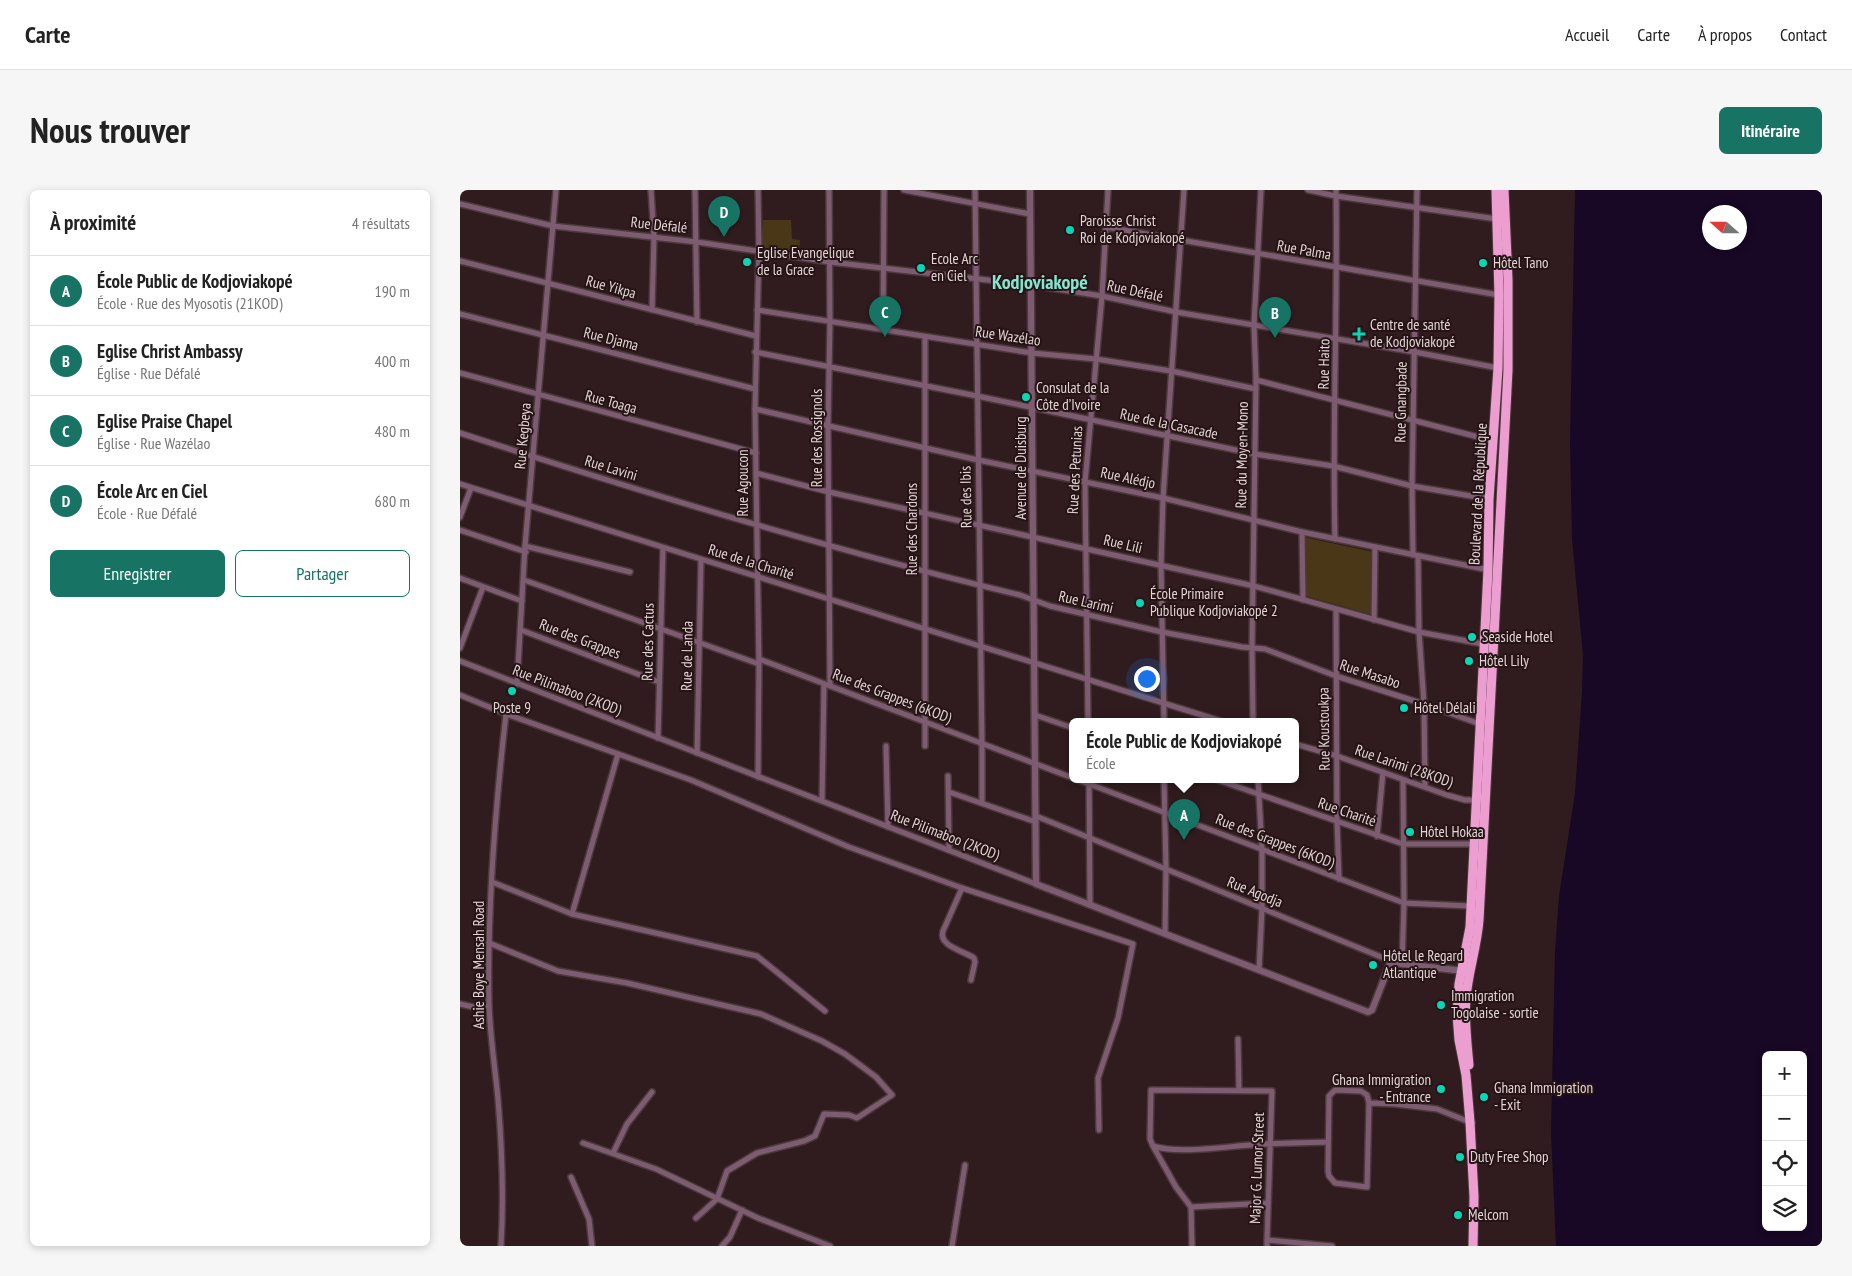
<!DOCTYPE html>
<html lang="fr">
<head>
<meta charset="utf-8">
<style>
	:root { --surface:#fff; --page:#f6f6f6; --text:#222; --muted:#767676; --line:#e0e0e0; --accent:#177364 }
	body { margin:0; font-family:"PT Sans Narrow",sans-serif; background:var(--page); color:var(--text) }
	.controls { position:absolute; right:15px; bottom:15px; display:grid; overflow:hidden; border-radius:8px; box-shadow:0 2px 8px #0003 }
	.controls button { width:45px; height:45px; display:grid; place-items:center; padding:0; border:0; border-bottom:1px solid var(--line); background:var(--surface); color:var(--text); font:25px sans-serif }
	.compass { position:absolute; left:1242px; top:15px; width:45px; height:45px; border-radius:50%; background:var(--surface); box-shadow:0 2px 8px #0003; rotate:291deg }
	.you { position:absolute; left:686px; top:488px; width:18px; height:18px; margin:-12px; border:4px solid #fff; border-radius:50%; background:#1a73e8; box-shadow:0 0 0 8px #1a73e833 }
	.badge { display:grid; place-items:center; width:32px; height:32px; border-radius:50%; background:var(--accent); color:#fff; font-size:16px; font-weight:700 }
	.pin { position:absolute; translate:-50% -41px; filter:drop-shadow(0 1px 2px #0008) }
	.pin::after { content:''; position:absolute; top:26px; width:18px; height:15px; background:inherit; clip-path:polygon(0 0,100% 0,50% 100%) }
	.popup { position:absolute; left:609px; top:528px; width:230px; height:65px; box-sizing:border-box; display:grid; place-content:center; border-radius:8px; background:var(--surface); filter:drop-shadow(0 1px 4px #0005); font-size:16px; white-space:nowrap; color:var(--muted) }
	.popup b { font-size:19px; color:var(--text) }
	.popup::after { content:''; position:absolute; left:50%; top:100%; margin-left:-10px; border:10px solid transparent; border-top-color:var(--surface) }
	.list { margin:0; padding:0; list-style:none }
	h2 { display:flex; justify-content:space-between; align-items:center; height:65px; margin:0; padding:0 20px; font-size:21px }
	h2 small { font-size:16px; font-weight:400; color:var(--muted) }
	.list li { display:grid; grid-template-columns:32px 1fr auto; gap:15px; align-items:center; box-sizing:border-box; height:70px; padding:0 20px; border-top:1px solid var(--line) }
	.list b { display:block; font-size:19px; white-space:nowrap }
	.list p { margin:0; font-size:16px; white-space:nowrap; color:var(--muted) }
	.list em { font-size:16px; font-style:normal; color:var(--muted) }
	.actions { display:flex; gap:10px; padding:15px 20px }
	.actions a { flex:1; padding:11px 0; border:1px solid var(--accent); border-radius:8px; text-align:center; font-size:18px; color:var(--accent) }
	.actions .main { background:var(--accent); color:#fff }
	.icon { flex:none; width:28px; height:28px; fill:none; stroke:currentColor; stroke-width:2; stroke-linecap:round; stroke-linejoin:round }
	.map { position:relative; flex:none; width:1362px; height:1056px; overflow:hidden; border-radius:8px }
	header { display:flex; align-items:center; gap:30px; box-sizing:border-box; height:70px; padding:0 25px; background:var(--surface); border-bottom:1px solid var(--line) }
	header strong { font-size:24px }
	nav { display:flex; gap:28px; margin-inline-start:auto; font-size:18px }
	.intro { display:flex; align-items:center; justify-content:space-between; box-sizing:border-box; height:120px; padding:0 30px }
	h1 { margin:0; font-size:35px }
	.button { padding:12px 22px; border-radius:8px; background:var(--accent); color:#fff; font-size:18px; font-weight:700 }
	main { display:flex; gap:30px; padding:0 30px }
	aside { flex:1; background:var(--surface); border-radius:8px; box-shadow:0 2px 8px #0003 }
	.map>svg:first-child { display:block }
	.green { fill:#493718 }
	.water { fill:#180725; fill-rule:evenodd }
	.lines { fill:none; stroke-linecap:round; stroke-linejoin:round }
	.minor-casing { stroke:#4c393b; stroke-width:8 }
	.tertiary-casing { stroke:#4c393b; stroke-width:9 }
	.trunk-casing { stroke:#4c393b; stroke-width:11 }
	.minor { stroke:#7d5c71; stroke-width:5 }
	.tertiary { stroke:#7d5c71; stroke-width:6 }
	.trunk { stroke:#ec9ed1; stroke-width:9 }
	.poi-dot { fill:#0ad5b5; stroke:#261315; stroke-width:2 }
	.labels { text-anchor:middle; stroke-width:4; stroke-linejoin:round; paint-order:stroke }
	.poi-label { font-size:15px; fill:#e2d4d4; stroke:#261315; text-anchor:start }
	.street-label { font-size:15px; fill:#e2d4d4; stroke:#261315 }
	.district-label { font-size:20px; font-weight:bold; fill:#83e6cf; stroke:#261315 }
</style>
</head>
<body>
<header>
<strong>Carte</strong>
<nav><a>Accueil</a><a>Carte</a><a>À propos</a><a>Contact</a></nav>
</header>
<div class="intro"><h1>Nous trouver</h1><a class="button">Itinéraire</a></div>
<main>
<aside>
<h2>À proximité<small>4 résultats</small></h2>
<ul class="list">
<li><span class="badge">A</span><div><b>École Public de Kodjoviakopé</b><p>École · Rue des Myosotis (21KOD)</p></div><em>190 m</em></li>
<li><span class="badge">B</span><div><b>Eglise Christ Ambassy</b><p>Église · Rue Défalé</p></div><em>400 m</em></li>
<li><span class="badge">C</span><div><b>Eglise Praise Chapel</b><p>Église · Rue Wazélao</p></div><em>480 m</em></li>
<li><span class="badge">D</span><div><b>École Arc en Ciel</b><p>École · Rue Défalé</p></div><em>680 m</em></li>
</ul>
<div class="actions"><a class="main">Enregistrer</a><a>Partager</a></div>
</aside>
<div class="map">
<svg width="1362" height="1056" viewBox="0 0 1362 1056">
	<rect width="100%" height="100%" fill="#301c1e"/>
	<g class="green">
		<path d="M303 30H331L332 49 340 50 339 61 301 59Z"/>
		<path d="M843 347 913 362V425L846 406Z"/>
	</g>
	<path class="water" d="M1115 0H1362V1056H1096L1091 942 1095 762 1099 706 1115 603 1122 501 1123 465 1112 349 1110 252ZM1250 22H1280V52H1250ZM1306 865H1343V1037H1306Z"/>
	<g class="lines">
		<defs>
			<g id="minor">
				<path d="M191 0 194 47 192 120"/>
				<path d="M235 0 237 132"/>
				<path d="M298 0 299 61 295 219 299 474 298 587"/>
				<path d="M369 0 370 132 368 235 370 496"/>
				<path d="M444 0 570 24"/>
				<path d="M515 0 522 554V613"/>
				<path d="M848 0 876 6 1037 29"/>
				<path d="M0 14 93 36 237 52 370 72 571 95 642 106 716 122 955 162 1038 178"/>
				<path d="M646 37 1039 105"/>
				<path d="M0 71 296 146"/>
				<path d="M297 120 572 163 636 169 711 181 796 199"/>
				<path d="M0 124 295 199"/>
				<path d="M423 139 424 0"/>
				<path d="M465 147V556"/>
				<path d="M295 162 517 206 795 264 873 276 952 296 1029 309"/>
				<path d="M0 183 296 263"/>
				<path d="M796 190 1034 251"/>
				<path d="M295 219 518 270 703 308 842 342 1029 380"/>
				<path d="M0 243C184 303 371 360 560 405L590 416 702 442 782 457 805 459 876 486 964 514 1020 534"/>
				<path d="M296 283 369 302 794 396 959 442 1023 454"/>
				<path d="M0 294 761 531"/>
				<path d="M0 327 11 298"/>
				<path d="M0 340 66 362"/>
				<path d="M842 342 843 410"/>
				<path d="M875 349C872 233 878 116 876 0"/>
				<path d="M65 356 170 382"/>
				<path d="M953 365 952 296 957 0"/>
				<path d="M958 366 959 442 964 514 965 597"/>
				<path d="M0 388 62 411"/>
				<path d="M64 390 299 474"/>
				<path d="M876 420 877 632 879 689"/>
				<path d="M914 430 915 357"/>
				<path d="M61 440 199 492"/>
				<path d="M0 458 23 397"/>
				<path d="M299 469 613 588"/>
				<path d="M0 471 576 694"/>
				<path d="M57 494 65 356 96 0"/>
				<path d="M0 505 46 524 231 590 389 657 502 698 673 754 658 828 638 888 639 940"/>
				<path d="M575 525 613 538"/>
				<path d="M628 531 625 292 642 106 648 0"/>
				<path d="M704 531 701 375 703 308 724 0"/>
				<path d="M793 531 792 458 796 190 794 135 801 0"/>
				<path d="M198 548 203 358"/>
				<path d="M835 554 877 566 987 605 1005 610H1018"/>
				<path d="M426 556 428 637"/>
				<path d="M237 563 241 370"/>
				<path d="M488 586 489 660"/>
				<path d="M616 589 944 713 1010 716"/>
				<path d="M629 589 630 715"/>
				<path d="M704 589 706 679 705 744"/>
				<path d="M755 589 943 654H1016"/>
				<path d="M798 589 802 659V719L799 780"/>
				<path d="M489 602 576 632"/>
				<path d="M362 611 364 494"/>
				<path d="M576 626 931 771"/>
				<path d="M917 646 923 582"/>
				<path d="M32 692 112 724 158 564"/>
				<path d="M502 698 483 741C478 756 504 761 514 768L515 772 511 790"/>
				<path d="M112 724 297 766 365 821"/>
				<path d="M29 753 98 781 167 793 301 824 362 851 385 864 416 887 432 905 397 928 389 925 364 924 355 946 344 951 297 963 267 981 257 1009 236 1028"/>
				<path d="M942 774 944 713 943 590"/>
				<path d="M0 814 13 817 29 816"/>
				<path d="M778 849 779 900"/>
				<path d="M909 913 907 905 901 901 875 900 869 906 868 981 869 986 875 993 907 997 909 913 935 914 977 919 1012 933"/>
				<path d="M123 953 196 979 298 1028 370 1056"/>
				<path d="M693 956 716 997 731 1017 732 1056"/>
				<path d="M153 963 167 934 192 902"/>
				<path d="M111 987 129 1029 132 1056"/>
				<path d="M731 1017 808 1013"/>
				<path d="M807 1050 872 1056"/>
				<path d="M41 1056C44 1007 42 957 38 909 35 877 30 846 29 814 27 717 35 620 46 524"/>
				<path d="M262 1056 270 1047 282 1020"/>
				<path d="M492 1056 505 975"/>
				<path d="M807 1056V1050C809 1000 810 951 812 901L691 900 690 949 693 956C718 964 763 957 790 955 816 953 842 953 868 952"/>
			</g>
			<path id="tertiary" d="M570 0 576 694 908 822 912 820 931 771 942 774 1004 781"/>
			<g id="trunk">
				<path d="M1009 875C1007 853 1004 830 1006 808 1008 782 1017 757 1019 730L1048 180V90L1044 0"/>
				<path d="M1013 1056 1014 1007 1010 932 1006 885 999 850 997 824 999 794 1010 737 1028 380 1029 309 1038 178 1039 105 1036 0"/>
			</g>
		</defs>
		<use href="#minor" class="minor-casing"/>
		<use href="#tertiary" class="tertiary-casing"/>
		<use href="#trunk" class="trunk-casing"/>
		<use href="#minor" class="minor"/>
		<use href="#tertiary" class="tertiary"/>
		<use href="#trunk" class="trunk"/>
	</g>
	<g class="poi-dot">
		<circle cx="610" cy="40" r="5"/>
		<circle cx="287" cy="72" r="5"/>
		<circle cx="1023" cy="73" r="5"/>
		<circle cx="461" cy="78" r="5"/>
		<path d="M896.5 136.5h5v5h5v5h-5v5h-5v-5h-5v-5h5z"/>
		<circle cx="566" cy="207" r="5"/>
		<circle cx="680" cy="413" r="5"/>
		<circle cx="1012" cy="447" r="5"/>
		<circle cx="1009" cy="471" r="5"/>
		<circle cx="52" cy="501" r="5"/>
		<circle cx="944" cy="518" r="5"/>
		<circle cx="950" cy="642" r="5"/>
		<circle cx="913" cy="775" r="5"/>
		<circle cx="981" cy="815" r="5"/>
		<circle cx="981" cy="899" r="5"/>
		<circle cx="1024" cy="907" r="5"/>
		<circle cx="1000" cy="967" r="5"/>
		<circle cx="998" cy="1025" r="5"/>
	</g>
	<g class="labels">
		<g class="poi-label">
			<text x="620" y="36">Paroisse Christ<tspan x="620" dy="17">Roi de Kodjoviakopé</tspan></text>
			<text x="297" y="68">Eglise Evangelique<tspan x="297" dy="17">de la Grace</tspan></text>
			<text x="471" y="74">Ecole Arc<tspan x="471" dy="17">en Ciel</tspan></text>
			<text x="1033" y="78">Hôtel Tano</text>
			<text x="910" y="140">Centre de santé<tspan x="910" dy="17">de Kodjoviakopé</tspan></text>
			<text x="576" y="203">Consulat de la<tspan x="576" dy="17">Côte d’Ivoire</tspan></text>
			<text x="690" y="409">École Primaire<tspan x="690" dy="17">Publique Kodjoviakopé 2</tspan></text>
			<text x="1022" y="452">Seaside Hotel</text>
			<text x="1019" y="476">Hôtel Lily</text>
			<text x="52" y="523" text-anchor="middle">Poste 9</text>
			<text x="954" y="523">Hôtel Délali</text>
			<text x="960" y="647">Hôtel Hokaa</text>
			<text x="923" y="771">Hôtel le Regard<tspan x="923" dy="17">Atlantique</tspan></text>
			<text x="991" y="811">Immigration<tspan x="991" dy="17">Togolaise - sortie</tspan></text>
			<text x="971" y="895" text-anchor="end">Ghana Immigration<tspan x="971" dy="17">- Entrance</tspan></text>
			<text x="1034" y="903">Ghana Immigration<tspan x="1034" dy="17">- Exit</tspan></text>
			<text x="1010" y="972">Duty Free Shop</text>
			<text x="1008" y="1030">Melcom</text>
		</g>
		<g class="street-label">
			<text transform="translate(199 35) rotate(6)" y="5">Rue Défalé</text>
			<text transform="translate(844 60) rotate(10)" y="5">Rue Palma</text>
			<text transform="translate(151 97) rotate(15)" y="5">Rue Yikpa</text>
			<text transform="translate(675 101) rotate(12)" y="5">Rue Défalé</text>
			<text transform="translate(548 146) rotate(8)" y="5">Rue Wazélao</text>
			<text transform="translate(151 149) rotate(14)" y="5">Rue Djama</text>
			<text transform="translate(864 174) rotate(-89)" y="5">Rue Haito</text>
			<text transform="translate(151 212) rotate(15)" y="5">Rue Toaga</text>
			<text transform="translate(941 212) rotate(-89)" y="5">Rue Gnangbade</text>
			<text transform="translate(709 234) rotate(12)" y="5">Rue de la Casacade</text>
			<text transform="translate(63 246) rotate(-85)" y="5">Rue Kegbeya</text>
			<text transform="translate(357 248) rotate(-90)" y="5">Rue des Rossignols</text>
			<text transform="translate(782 265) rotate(-89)" y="5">Rue du Moyen-Mono</text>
			<text transform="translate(151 278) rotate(17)" y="5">Rue Lavini</text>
			<text transform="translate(561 278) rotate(-90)" y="5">Avenue de Duisburg</text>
			<text transform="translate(615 280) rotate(-87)" y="5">Rue des Petunias</text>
			<text transform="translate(668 288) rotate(12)" y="5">Rue Alédjo</text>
			<text transform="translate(283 293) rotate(-90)" y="5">Rue Agoucon</text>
			<text transform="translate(1018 304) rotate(-87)" y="5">Boulevard de la République</text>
			<text transform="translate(506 307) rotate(-91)" y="5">Rue des Ibis</text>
			<text transform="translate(452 339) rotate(-90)" y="5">Rue des Chardons</text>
			<text transform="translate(663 354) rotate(13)" y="5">Rue Lili</text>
			<text transform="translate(291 372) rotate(17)" y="5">Rue de la Charité</text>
			<text transform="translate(626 412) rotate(13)" y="5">Rue Larimi</text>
			<text transform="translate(120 449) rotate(21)" y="5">Rue des Grappes</text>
			<text transform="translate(188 452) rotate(-89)" y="5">Rue des Cactus</text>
			<text transform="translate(227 466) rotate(-89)" y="5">Rue de Landa</text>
			<text transform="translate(910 484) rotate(18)" y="5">Rue Masabo</text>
			<text transform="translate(107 500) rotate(21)" y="5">Rue Pilimaboo (2KOD)</text>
			<text transform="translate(432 506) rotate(21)" y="5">Rue des Grappes (6KOD)</text>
			<text transform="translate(864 539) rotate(-91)" y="5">Rue Koustoukpa</text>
			<text transform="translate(944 576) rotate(19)" y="5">Rue Larimi (28KOD)</text>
			<text transform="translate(887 622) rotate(19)" y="5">Rue Charité</text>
			<text transform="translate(485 645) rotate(21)" y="5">Rue Pilimaboo (2KOD)</text>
			<text transform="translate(815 651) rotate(21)" y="5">Rue des Grappes (6KOD)</text>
			<text transform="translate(795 702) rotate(22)" y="5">Rue Agodja</text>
			<text transform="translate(19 775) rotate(-90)" y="5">Ashie Boye Mensah Road</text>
			<text transform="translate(797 978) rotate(-88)" y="5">Major G. Lumor Street</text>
		</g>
		<g class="district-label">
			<text x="580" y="99">Kodjoviakopé</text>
		</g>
	</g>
</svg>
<div class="controls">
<button>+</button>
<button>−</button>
<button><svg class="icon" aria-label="locate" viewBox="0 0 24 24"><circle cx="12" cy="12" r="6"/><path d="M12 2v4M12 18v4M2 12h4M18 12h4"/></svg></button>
<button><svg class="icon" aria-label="layers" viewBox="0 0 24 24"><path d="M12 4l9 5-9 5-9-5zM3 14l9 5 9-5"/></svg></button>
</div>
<svg class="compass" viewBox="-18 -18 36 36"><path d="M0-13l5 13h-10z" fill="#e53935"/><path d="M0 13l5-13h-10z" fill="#767676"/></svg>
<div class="you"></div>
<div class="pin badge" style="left:724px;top:650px">A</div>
<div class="popup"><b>École Public de Kodjoviakopé</b>École</div>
<div class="pin badge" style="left:815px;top:148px">B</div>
<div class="pin badge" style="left:425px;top:147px">C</div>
<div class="pin badge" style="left:264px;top:47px">D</div>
</div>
</main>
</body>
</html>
